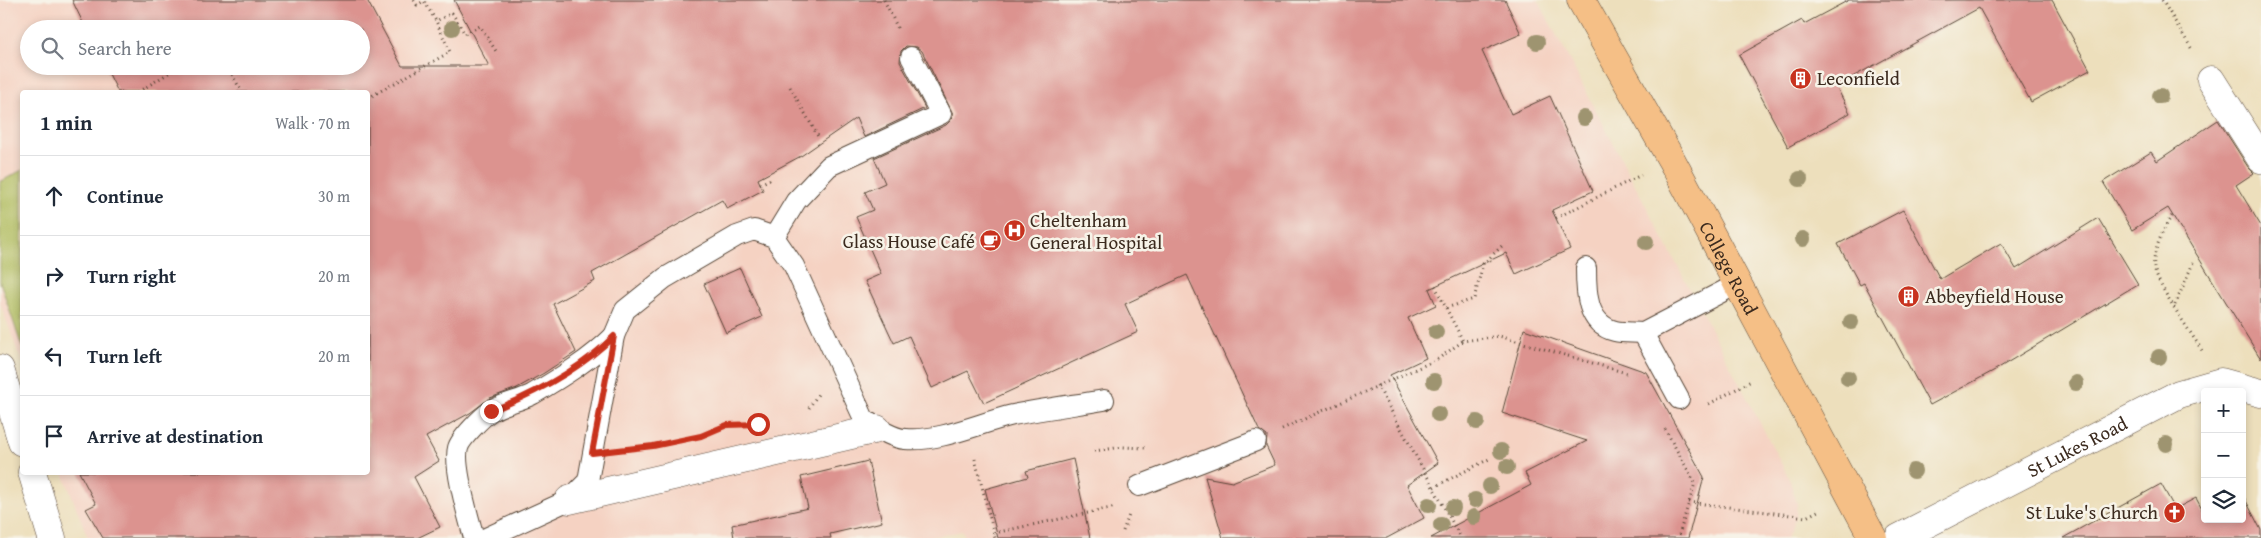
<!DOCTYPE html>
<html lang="en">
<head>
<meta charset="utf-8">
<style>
	:root { --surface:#fff; --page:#f2f2f3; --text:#1f2937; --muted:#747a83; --line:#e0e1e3 }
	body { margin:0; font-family:"Gentium Book Plus",serif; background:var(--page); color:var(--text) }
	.controls { position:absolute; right:15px; bottom:15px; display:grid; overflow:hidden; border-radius:5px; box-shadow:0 2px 8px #0003 }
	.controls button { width:45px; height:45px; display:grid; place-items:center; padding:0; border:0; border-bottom:1px solid var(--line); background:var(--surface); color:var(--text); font:25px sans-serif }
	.stop { position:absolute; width:15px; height:15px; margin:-11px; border:4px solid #c8321e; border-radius:50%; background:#fff }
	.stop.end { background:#c8321e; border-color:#fff; box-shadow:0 1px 5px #0008 }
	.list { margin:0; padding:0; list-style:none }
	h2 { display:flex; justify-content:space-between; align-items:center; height:65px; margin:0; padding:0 20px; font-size:21px }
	h2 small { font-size:16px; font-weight:400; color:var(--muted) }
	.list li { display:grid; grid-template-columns:32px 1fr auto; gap:15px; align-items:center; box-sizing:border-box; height:80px; padding:0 20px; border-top:1px solid var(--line) }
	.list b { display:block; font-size:19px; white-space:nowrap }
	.list em { font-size:16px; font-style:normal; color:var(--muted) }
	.icon { flex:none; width:28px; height:28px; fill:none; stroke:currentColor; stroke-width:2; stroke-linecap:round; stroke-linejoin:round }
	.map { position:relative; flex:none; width:2261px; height:538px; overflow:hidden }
	.search { position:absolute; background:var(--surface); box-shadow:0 2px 8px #0003; left:20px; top:20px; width:350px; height:55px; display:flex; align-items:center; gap:12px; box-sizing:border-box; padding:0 18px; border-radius:28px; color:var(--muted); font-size:19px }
	.panel { position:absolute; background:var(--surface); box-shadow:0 2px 8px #0003; left:20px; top:90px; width:350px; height:385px; border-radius:5px }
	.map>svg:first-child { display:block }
	.built { fill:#f5d2c2; fill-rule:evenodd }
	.green { fill:#b0bc5e; stroke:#76733e }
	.building { fill:#dc938f }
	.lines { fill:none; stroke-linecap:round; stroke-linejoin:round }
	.lane-casing { stroke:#564536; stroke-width:22 }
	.street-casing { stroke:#564536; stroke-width:29 }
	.primary-casing { stroke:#564536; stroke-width:29 }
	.path { stroke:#564536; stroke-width:3; stroke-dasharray:1 4; stroke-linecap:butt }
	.lane { stroke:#fff; stroke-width:20 }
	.street { stroke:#fff; stroke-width:28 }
	.primary { stroke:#f5bf86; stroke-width:28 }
	.tree { fill:#9e9470 }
	.route { stroke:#c8321e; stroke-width:6 }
	.labels { text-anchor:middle; stroke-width:5; stroke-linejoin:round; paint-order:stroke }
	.poi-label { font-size:19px; fill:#3b2a1e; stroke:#f7f3e8; text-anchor:start }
	.street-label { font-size:19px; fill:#3b2a1e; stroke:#f7f3e8 }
</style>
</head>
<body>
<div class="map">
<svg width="2261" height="538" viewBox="0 0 2261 538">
	<rect width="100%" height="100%" fill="#f7f3e8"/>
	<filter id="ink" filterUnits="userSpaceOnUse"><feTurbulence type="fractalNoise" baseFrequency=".02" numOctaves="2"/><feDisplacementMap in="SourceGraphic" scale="10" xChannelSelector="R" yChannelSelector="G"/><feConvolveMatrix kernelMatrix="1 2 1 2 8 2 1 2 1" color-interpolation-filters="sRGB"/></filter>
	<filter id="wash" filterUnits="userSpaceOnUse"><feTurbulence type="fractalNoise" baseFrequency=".0096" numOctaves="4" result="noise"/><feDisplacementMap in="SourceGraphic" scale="20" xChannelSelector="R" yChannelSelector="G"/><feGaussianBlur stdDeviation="1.12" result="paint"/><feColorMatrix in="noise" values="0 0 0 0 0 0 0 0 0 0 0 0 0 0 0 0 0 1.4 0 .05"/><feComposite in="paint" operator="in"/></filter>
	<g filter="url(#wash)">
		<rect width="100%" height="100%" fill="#eddfbc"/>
		<path class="built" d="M0 0H1538L1790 480 1797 504 1796 516 1790 532 1786 538H965L963 531 925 538H88L63 473 368 472V92H22V363L0 303ZM29 29H361V66H29Z"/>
		<path class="green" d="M22 170V347L0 282V182Z"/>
		<g id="blocks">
			<g class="building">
				<path d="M72 0H367L402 66H489L454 0H1505L1521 34 1482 51 1511 114 1550 96 1593 191 1552 210 1570 249 1516 274 1506 253 1429 289 1436 305 1408 318 1426 358 1390 375 1438 463 1407 485 1424 518 1387 538H1223L1205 477 1232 482 1275 465 1266 446 1267 436 1259 430 1187 275 1125 304 1138 332 984 403 968 371 932 388 909 336 894 343 865 281 881 274 856 217 873 210 865 192 885 183 874 158 946 125 951 120 953 114 922 51 917 47 906 46 901 51 900 62 925 108 864 137 856 118 801 156 758 179 763 190 727 209 722 200 592 273 595 281 553 304 576 352 544 373 517 388 490 398 470 413 426 437 439 461 414 477 440 527 417 538H103L86 509 96 504 79 472H368V92H118L105 66H361V29H86Z"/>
				<path d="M1849 0H2052L2090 70 2031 102 1979 8 1836 86 1850 113 1788 147 1739 55 1802 20 1804 24Z"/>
				<path d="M2218 120 2248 167 2254 173 2236 185 2261 226V359L2168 208 2132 230 2103 182 2151 152 2157 161Z"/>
				<path d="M1903 210 1940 279 2001 243 2016 269 2098 218 2138 284 1995 370 1930 405 1864 283 1860 285 1838 244Z"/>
				<path d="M740 268 762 317 726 333 704 284Z"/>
				<path d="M1524 329 1646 372 1704 477 1688 538H1431L1531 485 1525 473 1587 441 1502 413Z"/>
				<path d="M1073 459 1090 538H998L985 489 1028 477 1026 471Z"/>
				<path d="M868 461 882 522 830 534 831 538H734L732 525 808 508 801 477Z"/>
				<path d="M2161 484 2175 509 2196 498 2205 515V519H2242L2243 495 2261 530V538H2063Z"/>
			</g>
		</g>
	</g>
	<g filter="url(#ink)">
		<use href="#blocks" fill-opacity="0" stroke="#564536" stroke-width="1"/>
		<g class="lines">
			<defs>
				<g id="lane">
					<path d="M774 237 796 201 829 166 941 114 911 57"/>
					<path d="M1586 268C1586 291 1586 324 1615 331 1624 333 1634 332 1643 333L1679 399"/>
					<path d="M1643 333 1737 284"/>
					<path d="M1139 486 1256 441"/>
					<path d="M474 538C469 519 453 466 458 448 460 439 483 416 491 411 504 403 520 401 533 394 562 377 591 359 614 336"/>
					<path d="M486 538 569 500 588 481 614 336 625 310 665 278 737 236 754 230 774 237 794 266 864 419C875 427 891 438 905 439 940 442 979 423 1013 415 1043 409 1074 405 1104 400"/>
				</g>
				<g id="street">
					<path d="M2211 80 2261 159"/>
					<path d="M0 369 22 442"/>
					<path d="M32 472 52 538"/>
					<path d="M569 500 877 429"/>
					<path id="s1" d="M1899 538 2179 394 2221 382 2261 393"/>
				</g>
				<g id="primary">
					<path id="s2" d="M1581 0 1671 159 1873 538"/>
				</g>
			</defs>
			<use href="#lane" class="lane-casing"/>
			<use href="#street" class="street-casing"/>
			<use href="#primary" class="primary-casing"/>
			<g class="path">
				<path d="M414 0 417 5 424 1 436 21 452 13 465 34 480 26 496 51"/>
				<path d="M884 0 898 29"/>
				<path d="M2162 0 2193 51"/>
				<path d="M227 66 242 92"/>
				<path d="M790 87 819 138"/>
				<path d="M138 92 180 66"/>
				<path d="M368 98 450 52 436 21"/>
				<path d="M760 184 773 178"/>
				<path d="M2172 216C2164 227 2152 253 2154 267 2156 284 2192 334 2203 352"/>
				<path d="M1556 218 1641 175"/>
				<path d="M1435 286 1446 308 1474 299 1483 264 1503 245"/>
				<path d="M2175 305 2193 263"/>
				<path d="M1446 308 1463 341"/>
				<path d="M1377 385 1461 538"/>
				<path d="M1709 404 1751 381"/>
				<path d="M809 408 818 394"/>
				<path d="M1282 429 1438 359 1463 341 1499 336 1630 374"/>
				<path d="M1665 429 1695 483 1678 538"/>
				<path d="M1094 451 1123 447 1147 448"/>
				<path d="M975 459 995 538"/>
				<path d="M1434 487 1491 458"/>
				<path d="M1689 502 1806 517 1820 510"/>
				<path d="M1123 531 1129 515"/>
				<path d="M994 533 1116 507"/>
			</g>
			<use href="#lane" class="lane"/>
			<use href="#street" class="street"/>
			<use href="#primary" class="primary"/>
		</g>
		<g class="tree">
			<circle cx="452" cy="28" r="8"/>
			<circle cx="1537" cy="42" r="8"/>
			<circle cx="2160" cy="96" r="8"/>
			<circle cx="1584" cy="118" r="8"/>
			<circle cx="1800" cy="179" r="8"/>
			<circle cx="1803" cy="239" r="8"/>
			<circle cx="1646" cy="242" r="8"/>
			<circle cx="1851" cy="322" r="8"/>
			<circle cx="1436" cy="332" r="8"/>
			<circle cx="2159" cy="357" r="8"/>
			<circle cx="1848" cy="378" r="8"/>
			<circle cx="1434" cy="381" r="8"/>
			<circle cx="2076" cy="383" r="8"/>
			<circle cx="1438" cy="414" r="8"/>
			<circle cx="1477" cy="422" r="8"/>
			<circle cx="2166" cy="444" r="8"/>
			<circle cx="1501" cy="451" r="8"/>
			<circle cx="1507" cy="467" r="8"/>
			<circle cx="1914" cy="471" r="8"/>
			<circle cx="1490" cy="486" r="8"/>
			<circle cx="1475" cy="500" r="8"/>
			<circle cx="1429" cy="505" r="8"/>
			<circle cx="1453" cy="508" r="8"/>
			<circle cx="1474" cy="517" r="8"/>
			<circle cx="1441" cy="525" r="8"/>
		</g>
	</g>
	<g class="lines" filter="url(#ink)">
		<path class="route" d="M491 411C536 393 580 370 614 336L592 453 653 446 701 436 727 425 758 424"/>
	</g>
	<defs>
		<symbol id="building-disc" viewBox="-11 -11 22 22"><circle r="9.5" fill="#c8321e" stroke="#f7f3e8"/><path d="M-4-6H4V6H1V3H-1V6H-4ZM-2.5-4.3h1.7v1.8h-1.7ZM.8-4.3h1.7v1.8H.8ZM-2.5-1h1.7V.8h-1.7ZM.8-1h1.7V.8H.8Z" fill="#fff"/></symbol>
		<symbol id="hospital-disc" viewBox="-11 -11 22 22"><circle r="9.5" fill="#c8321e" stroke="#f7f3e8"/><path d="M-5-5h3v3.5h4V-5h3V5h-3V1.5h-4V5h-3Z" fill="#fff"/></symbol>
		<symbol id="cafe-disc" viewBox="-11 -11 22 22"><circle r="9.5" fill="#c8321e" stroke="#f7f3e8"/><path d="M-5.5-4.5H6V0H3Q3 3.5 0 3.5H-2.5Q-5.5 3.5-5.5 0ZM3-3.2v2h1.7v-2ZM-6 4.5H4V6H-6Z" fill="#fff"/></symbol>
		<symbol id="church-disc" viewBox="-11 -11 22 22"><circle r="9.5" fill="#c8321e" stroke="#f7f3e8"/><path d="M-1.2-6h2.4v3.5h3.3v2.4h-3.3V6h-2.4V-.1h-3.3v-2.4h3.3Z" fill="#fff"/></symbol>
	</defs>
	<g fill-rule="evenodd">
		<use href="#building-disc" x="1788" y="66" width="25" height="25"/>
		<use href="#hospital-disc" x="1002" y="218" width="25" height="25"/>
		<use href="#cafe-disc" x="978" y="228" width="25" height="25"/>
		<use href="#building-disc" x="1896" y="284" width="25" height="25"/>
		<use href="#church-disc" x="2162" y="500" width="25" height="25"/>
	</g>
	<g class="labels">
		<g class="poi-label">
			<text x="1817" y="85">Leconfield</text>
			<text x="1030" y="227">Cheltenham<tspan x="1030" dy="22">General Hospital</tspan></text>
			<text x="975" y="248" text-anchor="end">Glass House Café</text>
			<text x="1925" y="303">Abbeyfield House</text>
			<text x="2158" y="519" text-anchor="end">St Luke's Church</text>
		</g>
		<g class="street-label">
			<text dy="7" stroke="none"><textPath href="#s2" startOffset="306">College Road</textPath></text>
			<text dy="7" stroke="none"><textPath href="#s1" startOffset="200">St Lukes Road</textPath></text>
		</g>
	</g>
</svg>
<div class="controls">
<button>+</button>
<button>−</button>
<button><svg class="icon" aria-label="layers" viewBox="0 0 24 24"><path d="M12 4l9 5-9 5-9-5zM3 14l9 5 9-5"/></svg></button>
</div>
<div class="stop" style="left:758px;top:424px"></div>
<div class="stop end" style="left:491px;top:411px"></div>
<div class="search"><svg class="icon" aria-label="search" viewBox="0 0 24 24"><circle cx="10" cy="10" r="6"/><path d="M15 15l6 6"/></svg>Search here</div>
<section class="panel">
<h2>1 min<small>Walk · 70 m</small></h2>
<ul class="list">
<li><svg class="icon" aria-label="ahead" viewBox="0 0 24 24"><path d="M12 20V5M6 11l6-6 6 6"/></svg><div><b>Continue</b></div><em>30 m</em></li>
<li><svg class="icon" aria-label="right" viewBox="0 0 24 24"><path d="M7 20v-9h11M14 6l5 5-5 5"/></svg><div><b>Turn right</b></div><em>20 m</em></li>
<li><svg class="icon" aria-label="left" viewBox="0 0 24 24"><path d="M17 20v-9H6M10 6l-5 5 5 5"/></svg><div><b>Turn left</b></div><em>20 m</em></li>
<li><svg class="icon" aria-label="arrive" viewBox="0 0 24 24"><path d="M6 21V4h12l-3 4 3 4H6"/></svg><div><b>Arrive at destination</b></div></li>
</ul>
</section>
</div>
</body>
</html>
